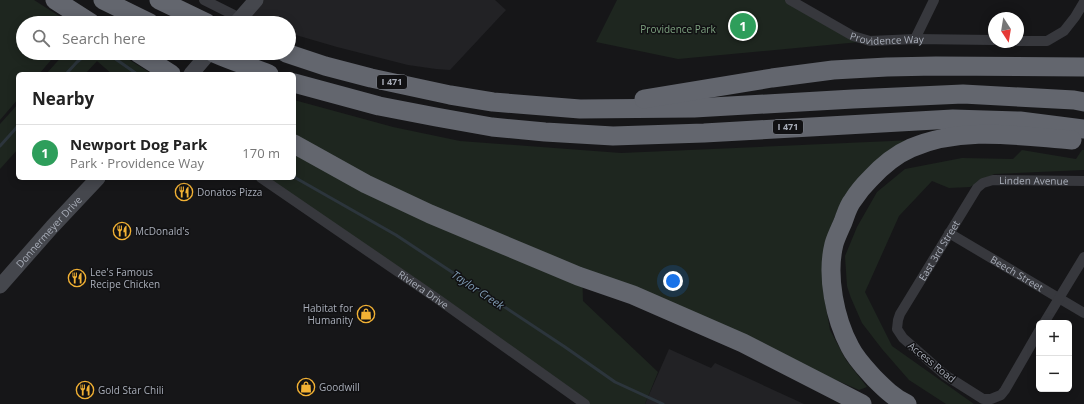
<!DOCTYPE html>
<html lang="en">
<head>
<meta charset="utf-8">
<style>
	:root { --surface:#fff; --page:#f6f6f6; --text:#222; --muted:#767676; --line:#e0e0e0; --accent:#80622a }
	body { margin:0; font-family:"Open Sans",sans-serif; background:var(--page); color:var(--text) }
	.controls { position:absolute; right:12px; bottom:12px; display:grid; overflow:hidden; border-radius:6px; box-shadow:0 2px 10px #0003 }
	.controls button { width:36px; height:36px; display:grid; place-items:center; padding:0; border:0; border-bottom:1px solid var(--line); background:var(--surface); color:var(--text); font:20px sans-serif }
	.compass { position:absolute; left:988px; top:12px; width:36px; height:36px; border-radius:50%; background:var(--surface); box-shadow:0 2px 10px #0003; rotate:168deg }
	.you { position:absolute; left:673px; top:281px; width:14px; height:14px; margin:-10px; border:3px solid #fff; border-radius:50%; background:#1a73e8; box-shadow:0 0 0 6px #1a73e833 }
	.badge { display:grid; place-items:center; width:26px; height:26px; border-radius:50%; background:var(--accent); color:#fff; font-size:13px; font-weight:700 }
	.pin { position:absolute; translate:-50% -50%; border:2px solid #fff; box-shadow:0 1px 4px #0006 }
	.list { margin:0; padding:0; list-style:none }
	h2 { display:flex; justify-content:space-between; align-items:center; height:52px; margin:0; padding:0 16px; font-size:17px }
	h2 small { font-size:13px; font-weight:400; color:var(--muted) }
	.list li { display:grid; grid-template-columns:26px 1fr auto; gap:12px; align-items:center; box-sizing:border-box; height:56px; padding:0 16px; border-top:1px solid var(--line) }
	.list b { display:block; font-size:15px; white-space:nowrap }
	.list p { margin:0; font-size:13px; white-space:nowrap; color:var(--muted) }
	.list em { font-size:13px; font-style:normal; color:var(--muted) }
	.icon { flex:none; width:22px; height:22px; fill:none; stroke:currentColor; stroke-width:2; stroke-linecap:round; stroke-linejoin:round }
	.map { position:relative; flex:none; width:1084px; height:404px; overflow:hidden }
	.search { position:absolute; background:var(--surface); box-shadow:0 2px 10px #0003; left:16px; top:16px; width:280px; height:44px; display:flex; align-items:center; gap:10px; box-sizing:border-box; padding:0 14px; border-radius:22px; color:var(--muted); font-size:15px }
	.panel { position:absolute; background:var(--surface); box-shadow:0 2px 10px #0003; left:16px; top:72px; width:280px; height:108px; border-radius:6px }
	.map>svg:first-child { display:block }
	.built { fill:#222225 }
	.green { fill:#1e261f }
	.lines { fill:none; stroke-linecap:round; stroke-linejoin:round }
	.stream { stroke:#2c353c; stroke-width:3 }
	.street { stroke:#37383d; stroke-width:10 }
	.secondary { stroke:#45474d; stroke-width:15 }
	.highway { stroke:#63666e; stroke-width:19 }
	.labels { text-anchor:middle; stroke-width:3; stroke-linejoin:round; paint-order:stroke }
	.shield { fill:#111113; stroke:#7b7e86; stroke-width:1 }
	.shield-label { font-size:9px; font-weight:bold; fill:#a8adb8 }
	.park-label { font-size:10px; fill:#7fa381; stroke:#111113 }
	.street-label { font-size:10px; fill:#a8adb8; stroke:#111113 }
	.poi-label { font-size:10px; fill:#a8adb8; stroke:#111113; text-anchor:start }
	.water-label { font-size:11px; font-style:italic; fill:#7f9bb3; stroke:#111113 }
</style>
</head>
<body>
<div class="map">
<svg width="1084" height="404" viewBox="0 0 1084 404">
	<rect width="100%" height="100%" fill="#161618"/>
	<g class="built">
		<path d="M256 0H495L506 10 450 70 436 69 408 65 337 47 289 33V23H258L241 17Z"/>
		<path d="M669 349 711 368 715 363 804 404H645Z"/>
	</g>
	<g class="green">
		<path d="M0 0H34L70 23H23V53H57L39 74H18V99L0 120V4L3 5 0 4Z"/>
		<path d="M617 0H790L870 41 678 59 596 42Z"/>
		<path d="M65 53H118L152 74H112L97 61 85 74H46Z"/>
		<path d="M294 100 393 127 460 141 621 153 914 140 838 209 827 237 822 265 824 296 830 330 846 360 867 387 859 390 582 269 583 301 658 372 645 404H585L261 178H294Z"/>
		<path d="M18 104V149L0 169V124Z"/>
		<path d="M1022 150 1076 159 1082 150H1084V170L994 174 970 187 949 188 932 181 899 216 865 292 892 346 974 404H946L909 380 882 349 862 323 851 298 847 286 845 256 857 227 877 192 905 169 962 158 1013 159Z"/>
	</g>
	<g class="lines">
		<g class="stream">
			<path d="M107 53 137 74"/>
			<path d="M66 74 77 62 88 53"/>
			<path d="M0 146 18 126"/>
			<path d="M294 177 396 235 565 347 615 382 663 404"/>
		</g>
		<g class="street">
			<path d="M204 0 240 18"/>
			<path id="s1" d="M790 0 853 36 870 41 915 39 994 40"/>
			<path d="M915 39 934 0"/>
			<path d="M1018 41H1047L1064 31 1075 17 1084 2"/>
			<path id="s2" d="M261 178 439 300 585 404"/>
			<path id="s3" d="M949 233 1084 313"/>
			<path d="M1044 323 1084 257"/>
			<path id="s4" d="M1039 331 1005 390 1001 395 991 399H983L945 375 903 338 897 329 898 320 900 314 977 188 983 183 993 180 1084 181"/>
		</g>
		<g class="secondary">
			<path d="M236 23 256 0"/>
			<path d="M191 74 209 53"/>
			<path id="s5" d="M0 286 52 227 98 178"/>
		</g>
		<g class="highway">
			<path d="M55 0 91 23"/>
			<path d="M103 0 150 23"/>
			<path d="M159 0 207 23"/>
			<path d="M138 53 171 74"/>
			<path d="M214 53C232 61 251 67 269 74"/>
			<path d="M286 53 325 66 371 78 450 95 493 102 580 109 694 108 853 99 963 94 1074 100 1084 102"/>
			<path d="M294 83 379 106 436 117 492 127 545 132 613 136 704 133 953 119 1020 121 1084 129"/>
			<path d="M644 99 772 78 833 70 887 67 936 66 1084 67"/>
			<path d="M294 144 366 184 430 214 578 276 633 295 743 343 862 404"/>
			<path d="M907 404C894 398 884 388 874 378 865 368 856 359 850 347 835 319 826 276 834 244 836 237 840 229 843 222 846 214 848 206 853 200 858 192 864 185 870 179 882 166 895 155 911 148 962 126 1019 136 1072 140"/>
		</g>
	</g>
	<defs>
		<symbol id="restaurant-ring" viewBox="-11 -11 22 22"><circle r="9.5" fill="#111113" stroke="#f2b134" stroke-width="1.5"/><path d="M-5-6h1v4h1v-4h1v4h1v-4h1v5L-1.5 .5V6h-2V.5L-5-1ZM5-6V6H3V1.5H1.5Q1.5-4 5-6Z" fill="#f2b134"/></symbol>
		<symbol id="shop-ring" viewBox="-11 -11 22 22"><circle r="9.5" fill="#111113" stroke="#f2b134" stroke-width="1.5"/><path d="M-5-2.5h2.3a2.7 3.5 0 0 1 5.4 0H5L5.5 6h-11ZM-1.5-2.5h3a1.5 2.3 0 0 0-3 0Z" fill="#f2b134"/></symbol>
	</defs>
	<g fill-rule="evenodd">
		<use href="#restaurant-ring" x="174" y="182" width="20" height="20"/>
		<use href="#restaurant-ring" x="112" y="221" width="20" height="20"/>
		<use href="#restaurant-ring" x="67" y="268" width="20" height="20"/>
		<use href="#shop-ring" x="356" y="304" width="20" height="20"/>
		<use href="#shop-ring" x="296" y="377" width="20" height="20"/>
		<use href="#restaurant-ring" x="75" y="380" width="20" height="20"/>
	</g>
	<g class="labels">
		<g class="shield">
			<rect x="377" y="75" width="30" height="14" rx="3"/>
			<rect x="773" y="120" width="30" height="14" rx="3"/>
		</g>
		<g class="shield-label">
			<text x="392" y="85">I 471</text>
			<text x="788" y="130">I 471</text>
		</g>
		<g class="park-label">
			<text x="678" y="33">Providence Park</text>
		</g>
		<g class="street-label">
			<text dy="4" stroke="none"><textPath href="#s1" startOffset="107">Providence Way</textPath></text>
			<text dy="4" stroke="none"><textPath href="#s4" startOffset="427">Linden Avenue</textPath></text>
			<text dy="4" stroke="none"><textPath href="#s5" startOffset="73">Donnermeyer Drive</textPath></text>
			<text dy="4" stroke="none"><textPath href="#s4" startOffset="295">East 3rd Street</textPath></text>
			<text dy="4" stroke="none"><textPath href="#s3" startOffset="79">Beech Street</textPath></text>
			<text dy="4" stroke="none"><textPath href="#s2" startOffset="197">Riviera Drive</textPath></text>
			<text transform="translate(932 362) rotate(39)" y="4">Access Road</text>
		</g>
		<g class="poi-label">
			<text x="197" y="196">Donatos Pizza</text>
			<text x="135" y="235">McDonald's</text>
			<text x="90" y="276">Lee's Famous<tspan x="90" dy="12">Recipe Chicken</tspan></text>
			<text x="353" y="312" text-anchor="end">Habitat for<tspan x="353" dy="12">Humanity</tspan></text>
			<text x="319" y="391">Goodwill</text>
			<text x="98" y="394">Gold Star Chili</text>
		</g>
		<g class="water-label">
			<text transform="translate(478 290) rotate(34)" y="4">Taylor Creek</text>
		</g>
	</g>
</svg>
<div class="controls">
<button>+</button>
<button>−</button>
</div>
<svg class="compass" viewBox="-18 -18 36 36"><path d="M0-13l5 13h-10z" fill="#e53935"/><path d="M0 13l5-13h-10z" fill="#767676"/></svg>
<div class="you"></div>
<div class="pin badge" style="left:743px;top:26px;background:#2e9e5b">1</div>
<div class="search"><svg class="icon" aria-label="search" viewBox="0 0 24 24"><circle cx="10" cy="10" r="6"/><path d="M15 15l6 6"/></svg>Search here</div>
<section class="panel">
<h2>Nearby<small></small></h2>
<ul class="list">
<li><span class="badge" style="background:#2e9e5b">1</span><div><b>Newport Dog Park</b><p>Park · Providence Way</p></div><em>170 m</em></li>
</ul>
</section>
</div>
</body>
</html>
